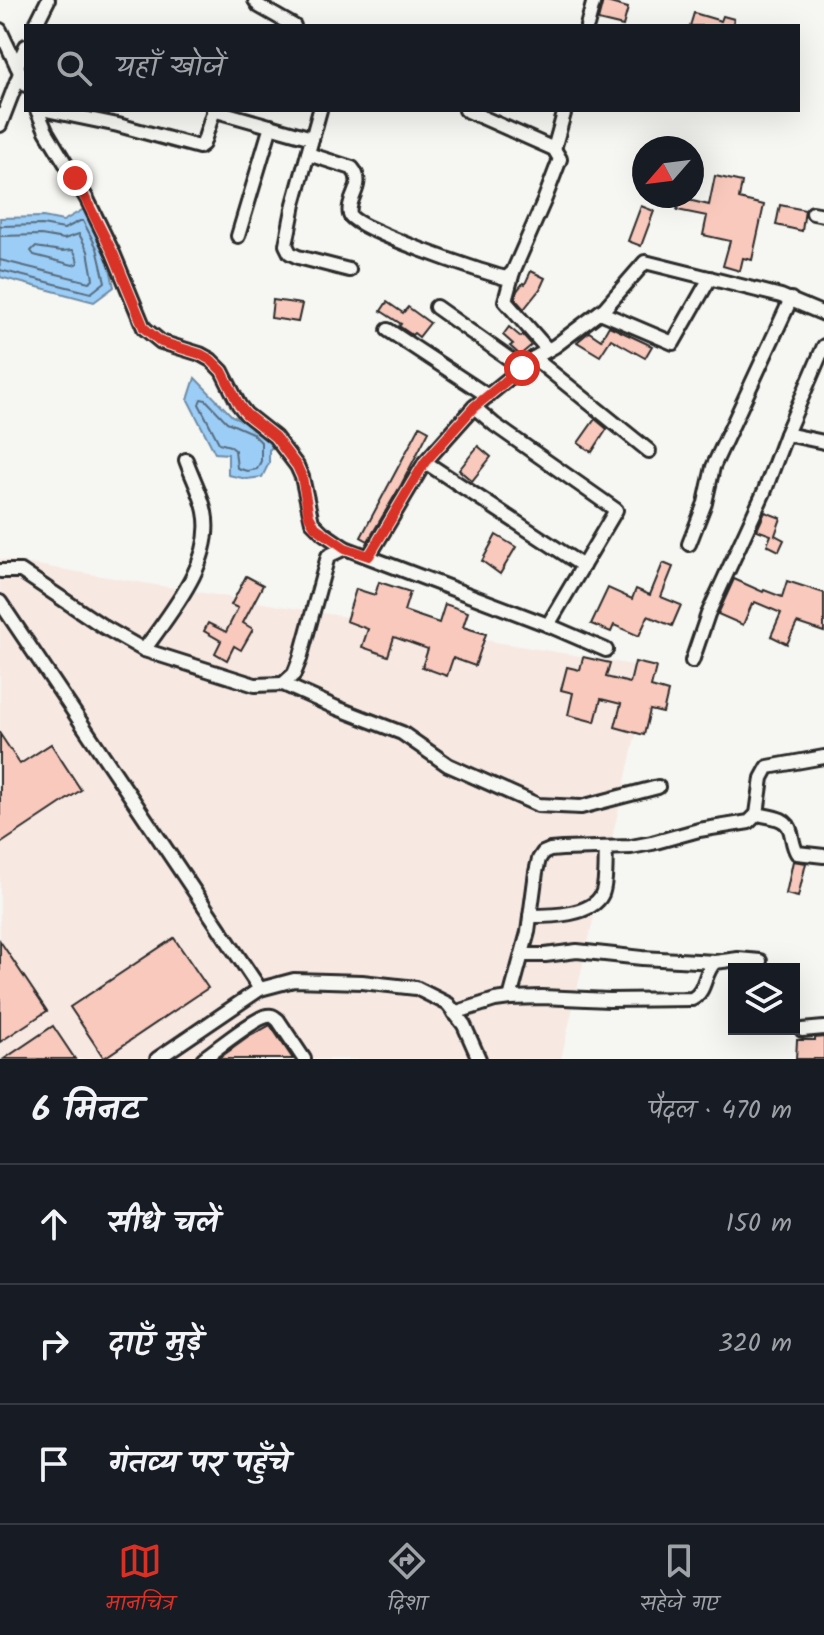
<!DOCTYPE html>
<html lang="hi">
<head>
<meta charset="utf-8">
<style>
	:root { --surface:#171b24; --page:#20242c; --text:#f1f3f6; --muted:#9ea1a6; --line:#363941; --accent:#d93025 }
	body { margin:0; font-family:Kalam,"Playpen Sans Deva",sans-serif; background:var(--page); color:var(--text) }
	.controls { position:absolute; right:24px; bottom:24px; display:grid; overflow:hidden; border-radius:0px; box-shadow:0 8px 32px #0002 }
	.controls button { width:72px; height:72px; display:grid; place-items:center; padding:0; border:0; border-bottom:2px solid var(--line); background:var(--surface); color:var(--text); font:40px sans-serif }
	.compass { position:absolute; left:632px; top:136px; width:72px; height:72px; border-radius:50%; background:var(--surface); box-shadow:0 8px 32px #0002; rotate:242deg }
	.stop { position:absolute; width:24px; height:24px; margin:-18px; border:6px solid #d93025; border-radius:50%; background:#fff }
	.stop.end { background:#d93025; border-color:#fff; box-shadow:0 2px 8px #0008 }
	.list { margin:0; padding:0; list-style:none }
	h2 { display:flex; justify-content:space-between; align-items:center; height:104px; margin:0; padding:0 32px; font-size:34px }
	h2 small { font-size:26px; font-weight:400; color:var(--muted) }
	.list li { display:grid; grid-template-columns:52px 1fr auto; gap:24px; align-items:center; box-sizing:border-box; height:120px; padding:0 32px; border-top:2px solid var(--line) }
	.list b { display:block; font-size:30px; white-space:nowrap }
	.list em { font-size:26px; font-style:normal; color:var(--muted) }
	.icon { flex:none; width:44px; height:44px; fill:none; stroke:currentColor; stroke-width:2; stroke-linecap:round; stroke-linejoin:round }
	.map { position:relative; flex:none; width:824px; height:1059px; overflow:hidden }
	.search { position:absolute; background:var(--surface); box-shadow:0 8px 32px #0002; left:24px; right:24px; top:24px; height:88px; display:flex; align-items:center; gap:20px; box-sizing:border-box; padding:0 28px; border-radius:0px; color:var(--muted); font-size:30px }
	.sheet { height:464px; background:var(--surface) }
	nav { display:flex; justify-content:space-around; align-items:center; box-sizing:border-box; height:112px; border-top:2px solid var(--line); background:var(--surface); font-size:22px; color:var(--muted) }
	nav a { display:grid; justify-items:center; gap:4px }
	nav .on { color:var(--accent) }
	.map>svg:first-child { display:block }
	.built { fill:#f7e8e2 }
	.water { fill:#9bcdf7; stroke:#6e8ca5; stroke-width:2 }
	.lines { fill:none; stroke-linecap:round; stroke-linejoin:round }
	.shore { stroke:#586c7d; stroke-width:2 }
	.building { fill:#f8c9bc; stroke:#2b2b2b; stroke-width:2 }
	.minor-casing { stroke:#2b2b2b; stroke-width:18 }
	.minor { stroke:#f6f6f2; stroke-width:12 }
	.route { stroke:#d93025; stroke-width:10 }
</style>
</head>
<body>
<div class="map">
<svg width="824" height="1059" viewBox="0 0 824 1059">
	<rect width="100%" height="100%" fill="#f6f6f2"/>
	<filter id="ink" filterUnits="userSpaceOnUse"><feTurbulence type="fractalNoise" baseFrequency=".0125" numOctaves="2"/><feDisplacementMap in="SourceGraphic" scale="16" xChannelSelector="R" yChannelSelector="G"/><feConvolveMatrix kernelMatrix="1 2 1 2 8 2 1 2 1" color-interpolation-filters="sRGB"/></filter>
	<g filter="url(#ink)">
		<path class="built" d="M0 559 651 668 561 1059H0Z"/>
		<g class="water">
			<path d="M84 209C103 232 108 258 114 287L94 302 0 277V218L43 217 63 221Z"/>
			<path d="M195 378 232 416 257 426 276 444 269 450V463L262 477 247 479 228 475V454L215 453 188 400Z"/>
		</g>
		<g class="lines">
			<g class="shore">
				<path d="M0 226 42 225 64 229 80 221H83L97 248 105 282 91 293 0 270"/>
				<path d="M0 236 41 235 64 239 79 234 88 251 93 279 89 282 0 260"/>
				<path d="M35 247 62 251 73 250 76 255 78 263 73 265 34 255 31 251Z"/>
				<path d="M201 399 206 400 227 422 252 433 261 442V461L257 469 247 471 237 468 235 450 230 446 219 443 199 404Z"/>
			</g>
		</g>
		<g class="building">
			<path d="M603 1 628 8 623 26 598 20Z"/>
			<path d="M694 13 721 21 723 16 734 19 732 26H690Z"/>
			<path d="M715 176 742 182 739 199 764 205 752 260 743 258 740 271 723 266 730 241 703 235 707 216 677 210 680 198 709 205Z"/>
			<path d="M780 205 805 210 802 231 776 225Z"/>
			<path d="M641 206 654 211 641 246 628 241Z"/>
			<path d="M531 271 545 278 540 289 524 309 515 299 517 291 523 283 525 284Z"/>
			<path d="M273 300 302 304 298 322 271 318Z"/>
			<path d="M387 302 403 313 408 307 430 323 419 337 414 333 412 335 399 326 401 324 381 311Z"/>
			<path d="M609 326 652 346 645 358 611 339 600 356 577 342 589 332 601 340Z"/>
			<path d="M509 327 521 337 523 335 532 345 520 355 510 346 513 344 503 335Z"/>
			<path d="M595 419 607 429 592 452 578 443Z"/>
			<path d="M420 426 429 431 401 485 368 541 361 537Z"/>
			<path d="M478 446 491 457 472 481 459 470Z"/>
			<path d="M765 512 781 518 775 535 784 540 779 551 767 545 771 535 757 530Z"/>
			<path d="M496 535 516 547 500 574 482 561Z"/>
			<path d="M663 563 673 567 661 597 681 605 672 626 648 616 639 636 614 625 611 632 591 624 608 588 632 599 636 589 650 595Z"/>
			<path d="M246 576 263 585 243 623 253 629 241 650 234 646 227 660 215 653 221 641 204 631 208 623 226 632 238 608 231 605Z"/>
			<path d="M734 579 763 592 764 590 782 597 787 581 824 593V632L797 623 787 644 771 636 781 613 755 602 754 604H752L743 625 718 614Z"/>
			<path d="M379 582 410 592 404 611 439 623 445 604 468 612 463 627 486 634 475 666 453 658 447 676 422 667 428 649 394 637 388 656 362 647 368 629 346 621 356 589 375 595Z"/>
			<path d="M583 657 610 663 606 677 630 683 635 662 656 667 651 687 668 692 663 713 650 710 644 735 615 727 621 704 601 699 595 722 568 715 573 693 561 690 567 667 580 670Z"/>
			<path d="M0 734 20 764 51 744 81 790 0 844Z"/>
			<path d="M793 861 806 863 798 897 786 894Z"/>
			<path d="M174 938 208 988 104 1058 70 1007Z"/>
			<path d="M0 941 47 1011 0 1042Z"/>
			<path d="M270 1025 293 1059H218L250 1036Z"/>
			<path d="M53 1026 75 1059H4Z"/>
			<path d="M824 1037V1059H796L797 1040H815V1038Z"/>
		</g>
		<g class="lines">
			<defs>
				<g id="minor">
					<path d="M255 0 259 6 294 26"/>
					<path d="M35 26 48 0"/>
					<path d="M587 26 594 0"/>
					<path d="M0 30 26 85"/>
					<path d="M17 66 26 46"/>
					<path d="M37 110 46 131 87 199 113 253 144 328 161 342 200 354 211 360 222 371 239 405 246 414 275 437 297 466 302 477 312 522 323 533 345 548"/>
					<path d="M46 110 118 125 199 147 203 144 214 110"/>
					<path d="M213 110 312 138"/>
					<path d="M320 110 294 204 286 245 290 253 298 257 349 270"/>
					<path d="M0 125 20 73"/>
					<path d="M554 149 565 110"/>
					<path d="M308 154 352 168C367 185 346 198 350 215 353 228 486 274 506 278L513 272 544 201 560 159 554 149 466 110"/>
					<path d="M813 213 824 215"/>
					<path d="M238 236 271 126"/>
					<path d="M513 272 505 301 548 350"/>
					<path d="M436 307 522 368"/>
					<path d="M600 312 673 343 710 278"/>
					<path d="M388 330 488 396"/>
					<path d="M534 358 649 451"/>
					<path d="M474 407 495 425 616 510 548 625"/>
					<path d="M786 434 824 442"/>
					<path d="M425 462 583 566"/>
					<path d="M689 544 705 503 713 467 791 299"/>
					<path d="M369 556 425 462 474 407 534 358 555 346 605 308 645 262 781 296 824 314"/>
					<path d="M0 571H21L104 627 144 650 255 685 283 684 337 708 402 733 448 765 538 805 581 807 658 787"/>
					<path d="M0 602 260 989"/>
					<path d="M144 650C170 613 215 561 205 512 202 495 192 477 186 460"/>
					<path d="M692 661 708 614 765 490 786 434 824 346"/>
					<path d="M283 684 294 674 300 659 328 556 345 548 548 625 606 650"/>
					<path d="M757 814C771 817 788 817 791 833 793 841 793 846 797 853L824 856"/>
					<path d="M530 916C550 916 592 916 602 894 607 882 605 862 606 849"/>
					<path d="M523 955H545L577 951 642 958 715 962"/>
					<path d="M510 998 528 932 536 872 539 859 543 853 550 850 562 849 631 847 652 843 699 830 749 822 757 814 762 778 768 767 824 757"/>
					<path d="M454 1013 495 1000 510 998 542 997 609 1000 692 999C707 991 703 973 715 962L738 959 760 961"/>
					<path d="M802 1030 824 1028"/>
					<path d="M157 1059 260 989 294 980 362 982 416 988 448 1004 464 1025 479 1059"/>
					<path d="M203 1059C215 1050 255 1018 267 1016 273 1015 274 1017 278 1020L304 1059"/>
				</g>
			</defs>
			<use href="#minor" class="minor-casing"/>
			<use href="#minor" class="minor"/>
		</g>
	</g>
	<g class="lines" filter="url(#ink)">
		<path class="route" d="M75 178 113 253 144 328 161 342 200 354 211 360 222 371 239 405 246 414 275 437 297 466 302 477 309 516 315 527 345 548 369 556 425 462 474 407 522 368"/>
	</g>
</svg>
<div class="controls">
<button><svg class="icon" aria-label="layers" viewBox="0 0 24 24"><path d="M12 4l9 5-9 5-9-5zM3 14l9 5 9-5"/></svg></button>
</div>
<svg class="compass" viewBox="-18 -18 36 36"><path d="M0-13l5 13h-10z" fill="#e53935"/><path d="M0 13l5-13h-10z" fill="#9ea1a6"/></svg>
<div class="stop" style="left:522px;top:368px"></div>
<div class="stop end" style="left:75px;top:178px"></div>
<div class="search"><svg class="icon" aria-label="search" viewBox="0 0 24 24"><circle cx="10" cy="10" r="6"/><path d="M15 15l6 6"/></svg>यहाँ खोजें</div>
</div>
<section class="sheet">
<h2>6 मिनट<small>पैदल · 470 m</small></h2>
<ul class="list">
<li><svg class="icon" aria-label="ahead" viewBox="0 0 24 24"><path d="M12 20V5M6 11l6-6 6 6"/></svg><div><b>सीधे चलें</b></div><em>150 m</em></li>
<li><svg class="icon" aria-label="right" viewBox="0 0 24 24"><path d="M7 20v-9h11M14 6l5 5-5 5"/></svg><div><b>दाएँ मुड़ें</b></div><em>320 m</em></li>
<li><svg class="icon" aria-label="arrive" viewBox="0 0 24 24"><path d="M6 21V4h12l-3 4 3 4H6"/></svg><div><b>गंतव्य पर पहुँचे</b></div></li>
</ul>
</section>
<nav>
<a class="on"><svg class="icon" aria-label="map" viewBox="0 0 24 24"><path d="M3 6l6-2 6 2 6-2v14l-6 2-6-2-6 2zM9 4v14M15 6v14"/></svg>मानचित्र</a>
<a><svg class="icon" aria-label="directions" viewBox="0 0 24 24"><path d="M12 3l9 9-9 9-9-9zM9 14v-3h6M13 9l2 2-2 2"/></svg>दिशा</a>
<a><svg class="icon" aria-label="saved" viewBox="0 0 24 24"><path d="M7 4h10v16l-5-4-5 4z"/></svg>सहेजे गए</a>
</nav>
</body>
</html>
